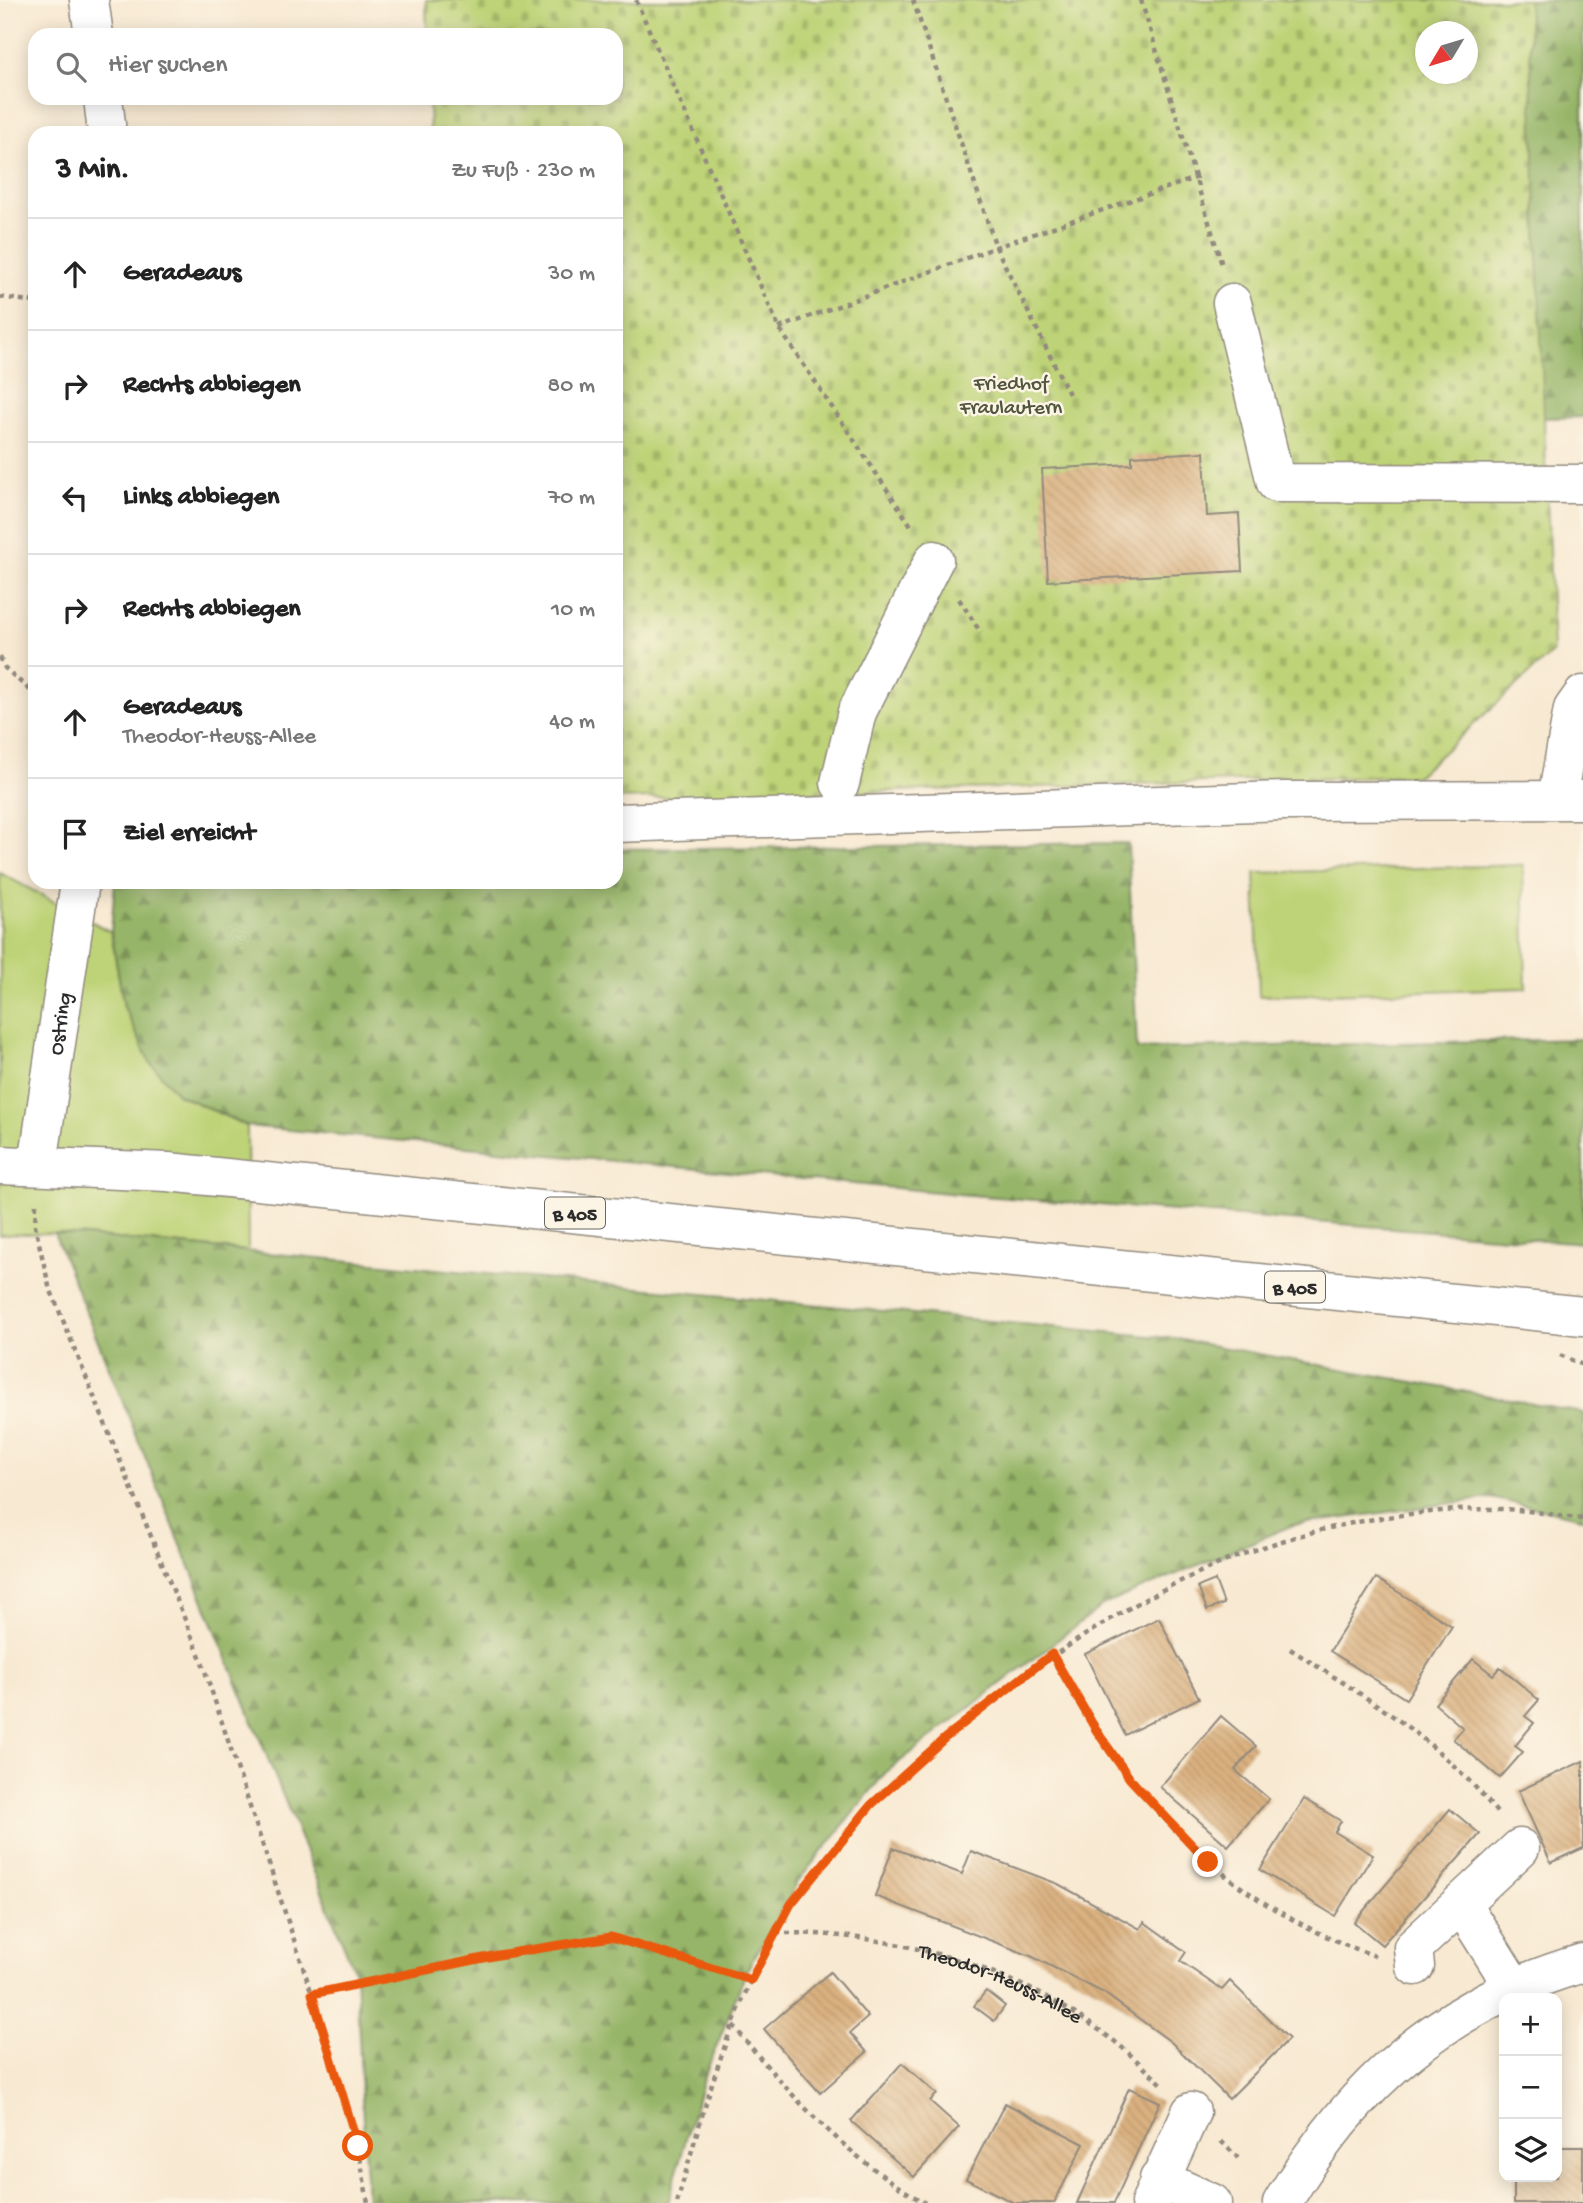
<!DOCTYPE html>
<html lang="de">
<head>
<meta charset="utf-8">
<style>
	:root { --surface:#fff; --page:#f6f6f6; --text:#222; --muted:#767676; --line:#e0e0e0 }
	body { margin:0; font-family:"Gochi Hand",sans-serif; background:var(--page); color:var(--text) }
	.controls { position:absolute; right:21px; bottom:21px; display:grid; overflow:hidden; border-radius:14px; box-shadow:0 4px 18px #0003 }
	.controls button { width:63px; height:63px; display:grid; place-items:center; padding:0; border:0; border-bottom:2px solid var(--line); background:var(--surface); color:var(--text); font:35px sans-serif }
	.compass { position:absolute; left:1415px; top:21px; width:63px; height:63px; border-radius:50%; background:var(--surface); box-shadow:0 4px 18px #0003; rotate:232deg }
	.stop { position:absolute; width:21px; height:21px; margin:-16px; border:5px solid #ea580c; border-radius:50%; background:#fff }
	.stop.end { background:#ea580c; border-color:#fff; box-shadow:0 2px 7px #0008 }
	.list { margin:0; padding:0; list-style:none }
	h2 { display:flex; justify-content:space-between; align-items:center; height:91px; margin:0; padding:0 28px; font-size:30px }
	h2 small { font-size:23px; font-weight:400; color:var(--muted) }
	.list li { display:grid; grid-template-columns:46px 1fr auto; gap:21px; align-items:center; box-sizing:border-box; height:112px; padding:0 28px; border-top:2px solid var(--line) }
	.list b { display:block; font-size:26px; white-space:nowrap }
	.list p { margin:0; font-size:23px; white-space:nowrap; color:var(--muted) }
	.list em { font-size:23px; font-style:normal; color:var(--muted) }
	.icon { flex:none; width:38px; height:38px; fill:none; stroke:currentColor; stroke-width:2; stroke-linecap:round; stroke-linejoin:round }
	.map { position:relative; flex:none; width:1583px; height:2203px; overflow:hidden }
	.search { position:absolute; background:var(--surface); box-shadow:0 4px 18px #0003; left:28px; top:28px; width:595px; height:77px; display:flex; align-items:center; gap:18px; box-sizing:border-box; padding:0 24px; border-radius:21px; color:var(--muted); font-size:26px }
	.panel { position:absolute; background:var(--surface); box-shadow:0 4px 18px #0003; left:28px; top:126px; width:595px; height:763px; border-radius:21px }
	.map>svg:first-child { display:block }
	.grass { fill:#bed377; stroke:#747f51; stroke-width:2 }
	.forest { fill:url(#forest-firs); stroke:#60704a; stroke-width:2 }
	.cemetery { fill:url(#cemetery-stones); stroke:#747f51; stroke-width:2; fill-rule:evenodd }
	.building { fill:url(#building-back-hatch) }
	.lines { fill:none; stroke-linecap:round; stroke-linejoin:round }
	.minor-casing { stroke:#928a7e; stroke-width:41 }
	.major-casing { stroke:#928a7e; stroke-width:41 }
	.path { stroke:#928a7e; stroke-width:4.5; stroke-dasharray:5 5; stroke-linecap:butt }
	.minor { stroke:#fff; stroke-width:38 }
	.major { stroke:#fff; stroke-width:38 }
	.route { stroke:#ea580c; stroke-width:9 }
	.labels { text-anchor:middle; stroke-width:5; stroke-linejoin:round; paint-order:stroke }
	.shield { fill:#fcf5e5; stroke:#6a6863; stroke-width:2 }
	.shield-label { font-size:19px; font-weight:bold; fill:#2b2b2b }
	.park-label { font-size:21px; fill:#50553e; stroke:#fcf5e5 }
	.street-label { font-size:21px; fill:#2b2b2b; stroke:#fcf5e5 }
</style>
</head>
<body>
<div class="map">
<svg width="1583" height="2203" viewBox="0 0 1583 2203">
	<defs>
		<pattern id="forest-firs" width="22" height="20" patternUnits="userSpaceOnUse" patternTransform="scale(1.75)"><rect width="22" height="20" fill="#96b568"/><path d="M5 1l3.5 6h-7zM16 11l3.5 6h-7z" fill="#7b9356"/></pattern>
		<pattern id="cemetery-stones" width="16" height="16" patternUnits="userSpaceOnUse" patternTransform="scale(1.75)"><rect width="16" height="16" fill="#bed377"/><path d="M2 7V4a2 2 0 0 1 4 0v3zM10 15v-3a2 2 0 0 1 4 0v3z" fill="#a3b567"/></pattern>
		<pattern id="building-back-hatch" width="6" height="6" patternUnits="userSpaceOnUse" patternTransform="scale(1.75)"><rect width="6" height="6" fill="#dab180"/><path d="M-1 5l2 2M0 0l6 6M5-1l2 2" fill="none" stroke="#bb986f"/></pattern>
	</defs>
	<rect width="100%" height="100%" fill="#fcf5e5"/>
	<filter id="ink" filterUnits="userSpaceOnUse"><feTurbulence type="fractalNoise" baseFrequency=".0143" numOctaves="2"/><feDisplacementMap in="SourceGraphic" scale="14" xChannelSelector="R" yChannelSelector="G"/><feConvolveMatrix kernelMatrix="1 2 1 2 8 2 1 2 1" color-interpolation-filters="sRGB"/></filter>
	<filter id="wash" filterUnits="userSpaceOnUse"><feTurbulence type="fractalNoise" baseFrequency=".00686" numOctaves="4" result="noise"/><feDisplacementMap in="SourceGraphic" scale="28" xChannelSelector="R" yChannelSelector="G"/><feGaussianBlur stdDeviation="1.57" result="paint"/><feColorMatrix in="noise" values="0 0 0 0 0 0 0 0 0 0 0 0 0 0 0 0 0 1.4 0 .05"/><feComposite in="paint" operator="in"/></filter>
	<g filter="url(#wash)">
		<rect width="100%" height="100%" fill="#f8e9d2"/>
		<g class="grass">
			<path d="M1523 865 1526 988 1259 996 1255 873Z"/>
			<path d="M0 873 111 932 124 1007 177 1094 247 1126 248 1251 54 1233 0 1235Z"/>
		</g>
		<g class="forest">
			<path d="M1528 0H1583V417L1543 418Z"/>
			<path d="M1128 843 1137 1049 1583 1039V1243L958 1194 247 1126 177 1094 149 1061 124 1007 111 932 115 882H616V849Z"/>
			<path d="M54 1233 1171 1338 1583 1413V1518L1490 1498 1293 1525 1103 1605 885 1773 799 1880 747 1970 701 2085 668 2203H367L356 1975Z"/>
		</g>
		<path class="cemetery" d="M426 0H1528L1553 652 1417 776 616 799V133H430L429 98H616V35H427ZM1426 32H1468V74H1426Z"/>
		<g id="blocks">
			<g class="building">
				<path d="M1204 452 1207 516 1239 514 1242 571 1048 581 1042 469 1132 464V456Z"/>
				<path d="M1376 1578 1452 1626 1406 1699 1330 1651Z"/>
				<path d="M1215 1580 1224 1604 1207 1610 1198 1587Z"/>
				<path d="M1159 1618 1199 1698 1125 1735 1085 1654Z"/>
				<path d="M1473 1659 1493 1675 1500 1667 1539 1700 1525 1716 1534 1723 1515 1746 1523 1752 1500 1778 1453 1739 1463 1728 1435 1704Z"/>
				<path d="M1221 1716 1256 1746 1235 1770 1269 1799 1228 1846 1160 1787Z"/>
				<path d="M1583 1761V1848L1551 1863 1518 1791Z"/>
				<path d="M1304 1799 1341 1821 1335 1832 1373 1855 1335 1916 1260 1870Z"/>
				<path d="M1450 1809 1480 1834 1382 1945 1354 1922Z"/>
				<path d="M893 1848 962 1874 971 1851 1058 1884 1140 1929 1144 1922 1186 1952 1180 1961 1222 1990 1230 1981 1289 2039 1229 2099 1171 2042 1104 1993 1031 1956 875 1896Z"/>
				<path d="M830 1972 868 2017 850 2033 867 2052 820 2093 764 2029Z"/>
				<path d="M986 1991 1005 2006 994 2021 974 2006Z"/>
				<path d="M902 2063 937 2094 930 2101 959 2127 914 2177 851 2121Z"/>
				<path d="M1129 2088 1160 2102 1114 2203H1077Z"/>
				<path d="M1005 2103 1084 2144 1054 2203H1014L966 2179Z"/>
				<path d="M1559 2147H1583V2203H1514V2177H1557Z"/>
			</g>
		</g>
	</g>
	<g filter="url(#ink)">
		<use href="#blocks" fill-opacity="0" stroke="#928a7e" stroke-width="2"/>
		<g class="lines">
			<defs>
				<g id="minor">
					<path d="M89 0 94 35"/>
					<path d="M103 98 107 133"/>
					<path d="M1232 303 1276 483 1583 484"/>
					<path d="M840 783 857 712 934 560"/>
					<path d="M1557 799 1573 709 1583 695"/>
					<path d="M616 823 1284 801 1583 800"/>
					<path id="s2" d="M38 1164 80 882"/>
					<path d="M1461 1903 1513 1986"/>
					<path d="M1415 1966 1413 1948 1520 1848"/>
					<path d="M1159 2179 1212 2203"/>
					<path d="M1150 2203 1191 2112"/>
					<path d="M1282 2203C1354 2082 1447 2002 1583 1963"/>
				</g>
				<path id="major" d="M0 1165 168 1172 1583 1316"/>
			</defs>
			<use href="#minor" class="minor-casing"/>
			<use href="#major" class="major-casing"/>
			<g class="path">
				<path d="M636 0 779 328 912 527"/>
				<path d="M913 0 996 247 1069 394"/>
				<path d="M1141 0 1222 265"/>
				<path d="M0 297 35 302"/>
				<path d="M779 328 996 247 1198 177"/>
				<path d="M959 599 981 633"/>
				<path d="M0 657 5 668 35 695"/>
				<path d="M36 1204 35 1226 49 1286 201 1659 312 1994 358 2146 368 2203"/>
				<path d="M1560 1355 1583 1365"/>
				<path d="M1290 1649C1370 1700 1440 1740 1499 1815"/>
				<path d="M1052 1654C1137 1801 1209 1896 1375 1956"/>
				<path id="s1" d="M776 1933C892 1932 1012 1965 1106 2035 1126 2049 1144 2068 1162 2084"/>
				<path d="M312 1994 498 1955 611 1937 751 1980"/>
				<path d="M733 2025C789 2095 847 2158 925 2203"/>
				<path d="M1221 2141 1238 2158"/>
				<path d="M677 2203C706 2100 734 1997 790 1906 800 1890 814 1876 826 1862 841 1842 856 1821 873 1803 904 1773 938 1744 972 1717 1132 1589 1286 1510 1496 1509 1524 1509 1555 1515 1583 1519"/>
			</g>
			<use href="#minor" class="minor"/>
			<use href="#major" class="major"/>
		</g>
	</g>
	<g class="lines" filter="url(#ink)">
		<path class="route" d="M358 2146 312 1994 498 1955 611 1937 751 1980 791 1904 871 1805 945 1738 1052 1654 1096 1730 1130 1779 1208 1862"/>
	</g>
	<g class="labels">
		<g class="shield">
			<rect x="545" y="1197.5" width="60" height="31" rx="5"/>
			<rect x="1265" y="1271.5" width="60" height="31" rx="5"/>
		</g>
		<g class="shield-label">
			<text x="575" y="1220">B 405</text>
			<text x="1295" y="1294">B 405</text>
		</g>
		<g class="park-label">
			<text x="1011" y="389">Friedhof<tspan x="1011" dy="24">Fraulautern</tspan></text>
		</g>
		<g class="street-label">
			<text dy="7" stroke="none"><textPath href="#s2" startOffset="142">Ostring</textPath></text>
			<text dy="7" stroke="none"><textPath href="#s1" startOffset="233">Theodor-Heuss-Allee</textPath></text>
		</g>
	</g>
</svg>
<div class="controls">
<button>+</button>
<button>−</button>
<button><svg class="icon" aria-label="layers" viewBox="0 0 24 24"><path d="M12 4l9 5-9 5-9-5zM3 14l9 5 9-5"/></svg></button>
</div>
<svg class="compass" viewBox="-18 -18 36 36"><path d="M0-13l5 13h-10z" fill="#e53935"/><path d="M0 13l5-13h-10z" fill="#767676"/></svg>
<div class="stop" style="left:358px;top:2146px"></div>
<div class="stop end" style="left:1208px;top:1862px"></div>
<div class="search"><svg class="icon" aria-label="search" viewBox="0 0 24 24"><circle cx="10" cy="10" r="6"/><path d="M15 15l6 6"/></svg>Hier suchen</div>
<section class="panel">
<h2>3 Min.<small>Zu Fuß · 230 m</small></h2>
<ul class="list">
<li><svg class="icon" aria-label="ahead" viewBox="0 0 24 24"><path d="M12 20V5M6 11l6-6 6 6"/></svg><div><b>Geradeaus</b></div><em>30 m</em></li>
<li><svg class="icon" aria-label="right" viewBox="0 0 24 24"><path d="M7 20v-9h11M14 6l5 5-5 5"/></svg><div><b>Rechts abbiegen</b></div><em>80 m</em></li>
<li><svg class="icon" aria-label="left" viewBox="0 0 24 24"><path d="M17 20v-9H6M10 6l-5 5 5 5"/></svg><div><b>Links abbiegen</b></div><em>70 m</em></li>
<li><svg class="icon" aria-label="right" viewBox="0 0 24 24"><path d="M7 20v-9h11M14 6l5 5-5 5"/></svg><div><b>Rechts abbiegen</b></div><em>10 m</em></li>
<li><svg class="icon" aria-label="ahead" viewBox="0 0 24 24"><path d="M12 20V5M6 11l6-6 6 6"/></svg><div><b>Geradeaus</b><p>Theodor-Heuss-Allee</p></div><em>40 m</em></li>
<li><svg class="icon" aria-label="arrive" viewBox="0 0 24 24"><path d="M6 21V4h12l-3 4 3 4H6"/></svg><div><b>Ziel erreicht</b></div></li>
</ul>
</section>
</div>
</body>
</html>
